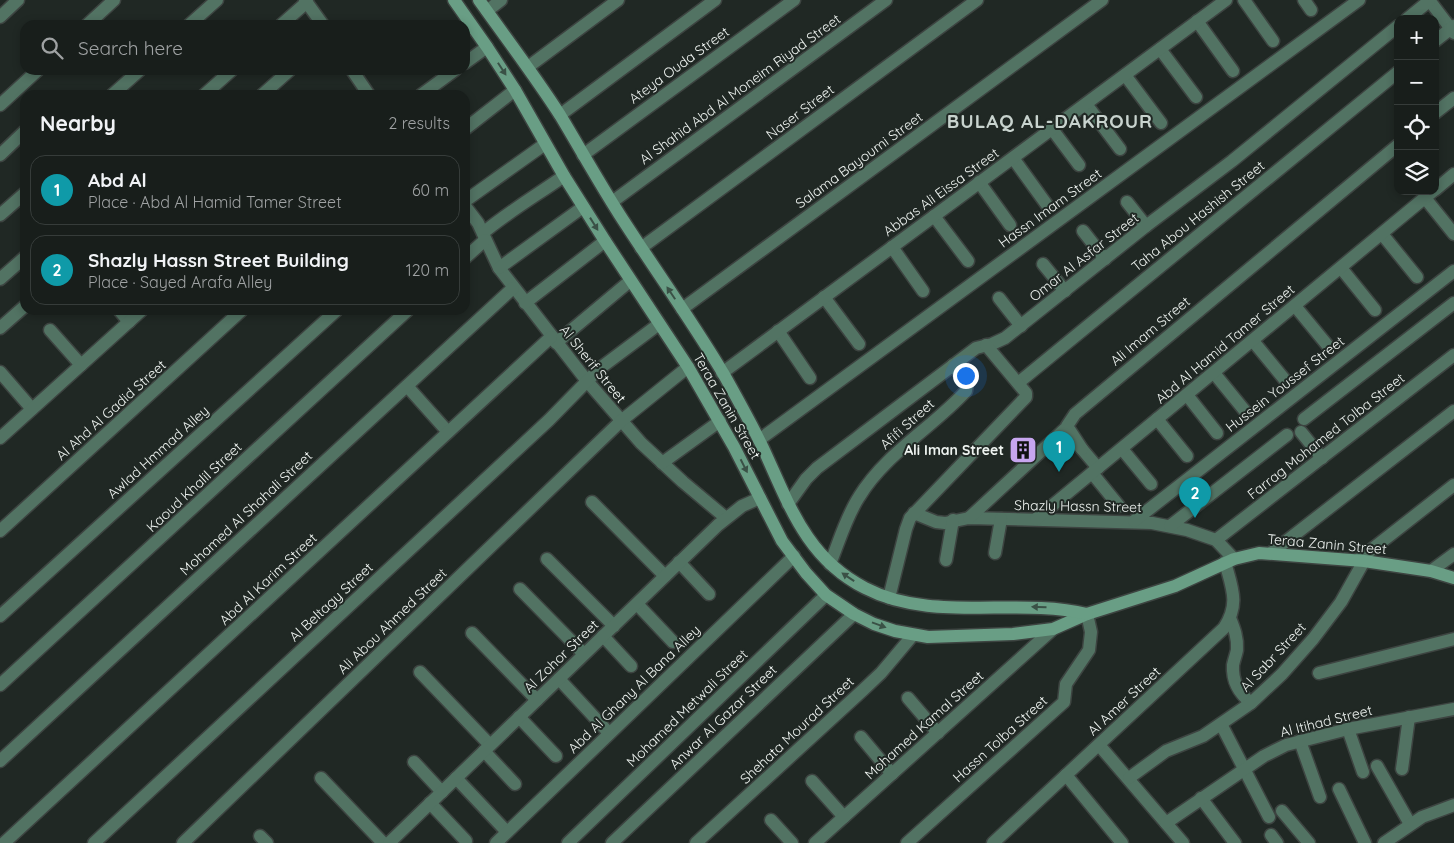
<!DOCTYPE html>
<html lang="en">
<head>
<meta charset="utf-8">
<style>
	:root { --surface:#181e1b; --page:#252b28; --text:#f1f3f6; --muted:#9fa2a3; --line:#363c3a; --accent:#c7a6ef }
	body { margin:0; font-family:Quicksand,sans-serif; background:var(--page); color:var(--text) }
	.controls { position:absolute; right:15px; top:15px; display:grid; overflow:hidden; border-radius:10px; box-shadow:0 2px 8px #0003 }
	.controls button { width:45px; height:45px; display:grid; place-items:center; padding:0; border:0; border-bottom:1px solid var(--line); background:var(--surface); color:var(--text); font:25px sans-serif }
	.you { position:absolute; left:965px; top:375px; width:18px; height:18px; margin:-12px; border:4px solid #fff; border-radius:50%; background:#1a73e8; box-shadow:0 0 0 8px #1a73e833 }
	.badge { display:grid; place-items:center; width:32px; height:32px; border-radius:50%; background:var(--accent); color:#fff; font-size:16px; font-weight:700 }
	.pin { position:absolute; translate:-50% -41px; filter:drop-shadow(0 1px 2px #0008) }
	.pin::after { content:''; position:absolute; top:26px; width:18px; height:15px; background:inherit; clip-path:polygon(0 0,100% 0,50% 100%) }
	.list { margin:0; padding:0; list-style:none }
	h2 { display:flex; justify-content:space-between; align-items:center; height:65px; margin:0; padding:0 20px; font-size:21px }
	h2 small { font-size:16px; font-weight:400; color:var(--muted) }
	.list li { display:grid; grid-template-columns:32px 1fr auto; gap:15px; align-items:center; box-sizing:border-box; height:70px; margin:0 10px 10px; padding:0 10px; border:1px solid var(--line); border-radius:15px }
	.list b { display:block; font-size:19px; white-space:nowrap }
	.list p { margin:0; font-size:16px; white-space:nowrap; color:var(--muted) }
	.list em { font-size:16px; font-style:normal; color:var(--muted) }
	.icon { flex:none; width:28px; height:28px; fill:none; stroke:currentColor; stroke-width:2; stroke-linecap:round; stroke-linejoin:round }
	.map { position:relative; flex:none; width:1454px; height:843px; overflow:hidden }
	.search { position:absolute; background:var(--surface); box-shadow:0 2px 8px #0003; left:20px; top:20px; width:450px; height:55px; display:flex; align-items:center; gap:12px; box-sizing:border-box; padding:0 18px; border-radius:15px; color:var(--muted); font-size:19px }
	.panel { position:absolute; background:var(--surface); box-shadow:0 2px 8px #0003; left:20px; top:90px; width:450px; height:225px; border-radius:15px }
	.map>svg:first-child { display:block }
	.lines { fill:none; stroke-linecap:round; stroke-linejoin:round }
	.street-casing { stroke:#3d4441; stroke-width:15 }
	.secondary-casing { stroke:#3d4441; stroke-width:15 }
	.street { stroke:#527363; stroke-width:12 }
	.secondary { stroke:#699e85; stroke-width:12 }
	.oneway { fill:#3a5146 }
	.labels { text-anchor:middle; stroke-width:4; stroke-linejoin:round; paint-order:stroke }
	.street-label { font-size:14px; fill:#eef3f0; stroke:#202824 }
	.poi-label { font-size:14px; font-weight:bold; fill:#eef3f0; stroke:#202824; text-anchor:end }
	.district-label { font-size:19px; font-weight:bold; letter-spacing:1px; fill:#c8d3ce; stroke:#202824 }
</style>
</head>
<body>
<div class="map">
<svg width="1454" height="843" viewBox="0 0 1454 843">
	<rect width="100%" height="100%" fill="#202824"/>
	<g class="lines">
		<defs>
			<g id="street">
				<path d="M305 0 323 25"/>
				<path d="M1244 0 1273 41"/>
				<path d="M1304 0 1311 10"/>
				<path d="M1429 0 1454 33"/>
				<path d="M487 11 501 0"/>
				<path d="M0 17 18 0"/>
				<path d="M1407 19 1429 1"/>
				<path d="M1197 21 1233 71"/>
				<path d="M87 25 114 0"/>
				<path d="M189 25 217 0"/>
				<path d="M281 25 307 2"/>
				<path d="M1435 41 1454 26"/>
				<path d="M1160 49 1196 97"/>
				<path d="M465 63 487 47"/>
				<path d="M528 67 618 0"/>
				<path d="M352 70 369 95"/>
				<path d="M1125 75 1161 123"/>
				<path d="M112 95 140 70"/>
				<path d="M204 95 232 70"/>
				<path d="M262 95 290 70"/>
				<path d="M421 95 455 70"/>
				<path d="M1086 104 1120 149"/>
				<path d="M0 105 38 70"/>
				<path d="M1435 113 1454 98"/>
				<path d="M560 115 715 0"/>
				<path d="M465 129 515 90"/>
				<path d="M1052 129 1079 165"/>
				<path d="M0 155 25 131"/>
				<path d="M583 155 794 0"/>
				<path d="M1013 158 1047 205"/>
				<path d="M979 182 1010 225"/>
				<path d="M1435 190 1454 174"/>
				<path d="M1425 198 1454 234"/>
				<path d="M465 201 545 144"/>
				<path d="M612 202 886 0"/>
				<path d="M1127 202 1146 226"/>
				<path d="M465 206 478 223 499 268 587 381 641 443 683 482 726 518"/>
				<path d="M0 215 25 193"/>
				<path d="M934 216 968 261"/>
				<path d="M1083 231 1105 259"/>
				<path d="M483 233C508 212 537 195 564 176"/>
				<path d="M1382 234 1417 277"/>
				<path d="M892 247 923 291"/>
				<path d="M641 248 977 0"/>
				<path d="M465 258 485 240"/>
				<path d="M1043 264 1065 291"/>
				<path d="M499 268 583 207"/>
				<path d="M1341 268 1375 310"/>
				<path d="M0 279 25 257"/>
				<path d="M824 297 859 344"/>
				<path d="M999 298 1021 326"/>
				<path d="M525 303 605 241"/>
				<path d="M1295 306 1328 346"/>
				<path d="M682 309 1102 0"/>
				<path d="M119 310 129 322"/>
				<path d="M0 328 25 306"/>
				<path d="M50 330 81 365"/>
				<path d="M778 331 810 378"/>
				<path d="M1253 341 1285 380"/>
				<path d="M556 343 630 281"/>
				<path d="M0 372 32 409"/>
				<path d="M722 373 1226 0"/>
				<path d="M1214 373 1245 411"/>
				<path d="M1018 383 1398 72"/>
				<path d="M407 386 448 432"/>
				<path d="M1187 395 1217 433"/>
				<path d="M1157 419 1187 456"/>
				<path d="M1304 419 1454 303"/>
				<path d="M1301 432 1322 458"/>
				<path d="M0 438 142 310"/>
				<path d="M759 440 1359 0"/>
				<path d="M1082 449 1098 468"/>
				<path d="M1122 449 1151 484"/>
				<path d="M662 463 720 421"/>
				<path d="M1092 473 1119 506"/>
				<path d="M592 502 665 576"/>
				<path d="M788 504 806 479 817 468 976 348 992 344 1005 338 1146 226 1232 161 1398 26"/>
				<path d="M914 513 936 522 945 523 969 518 1152 523 1187 530 1216 540 1234 559"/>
				<path d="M969 518 1065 429 1082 449 1067 426 1075 414 1398 145"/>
				<path d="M1036 519 1433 191"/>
				<path d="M1134 521 1454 271"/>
				<path d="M1170 526 1287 435"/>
				<path d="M0 531 242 310"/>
				<path d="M1216 540 1454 355"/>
				<path d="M995 553 1001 519"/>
				<path d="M1271 553 1454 411"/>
				<path d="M547 559 614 626"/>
				<path d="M946 560 953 520"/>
				<path d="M1357 561 1454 485"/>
				<path d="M679 562 709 594"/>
				<path d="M830 564C839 542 846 517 859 497 886 453 932 428 966 391L967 384 953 365"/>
				<path d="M1431 571 1454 554"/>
				<path d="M520 589 584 654"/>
				<path d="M889 598 906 529 910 518 1026 397V393L986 345"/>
				<path d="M637 604 673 642"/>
				<path d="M0 616 337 310"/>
				<path d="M1230 618C1234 628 1238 638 1237 650 1236 655 1234 660 1233 665 1232 682 1239 693 1251 703"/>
				<path d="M472 633 537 700"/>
				<path d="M603 636 631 666"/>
				<path d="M420 672 490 745"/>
				<path d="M1319 673 1454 639"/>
				<path d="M559 679 609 733"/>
				<path d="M0 685 408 310"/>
				<path d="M908 698 938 733"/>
				<path d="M519 717 556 756"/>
				<path d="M1221 724 1269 817"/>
				<path d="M1348 729 1363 772"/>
				<path d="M861 737 892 774"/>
				<path d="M1300 741 1320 797"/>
				<path d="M1099 745 1183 843"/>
				<path d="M484 751 515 784"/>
				<path d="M0 761 513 288"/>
				<path d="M414 762 442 792"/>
				<path d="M1377 766 1410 824"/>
				<path d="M1402 769 1409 717"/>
				<path d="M1066 775 1122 843"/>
				<path d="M321 778 383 843"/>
				<path d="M456 778 507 832"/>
				<path d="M1129 778 1166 751 1203 736 1251 703 1282 674 1313 639 1341 602 1364 561"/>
				<path d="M812 781 844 817"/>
				<path d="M1339 789 1365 843"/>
				<path d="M1201 798 1235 843"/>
				<path d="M430 803 466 841"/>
				<path d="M1282 811 1309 843"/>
				<path d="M771 820 792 843"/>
				<path d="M1166 823 1264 756 1286 745 1348 729 1454 709"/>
				<path d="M1271 835 1277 843"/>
				<path d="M260 836 267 843"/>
				<path d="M4 843 551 337"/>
				<path d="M94 843 549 420 599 369 659 324"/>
				<path d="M183 843 621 421 688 367"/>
				<path d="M389 843 718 525 742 506 760 498"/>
				<path d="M496 843 794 556"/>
				<path d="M568 843 826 595"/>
				<path d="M612 843 854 614"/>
				<path d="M696 843 863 690 881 673 913 635"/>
				<path d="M815 843 1053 629"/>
				<path d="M907 843 1064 702 1066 684 1089 650 1091 632 1087 614"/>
				<path d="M993 843 1224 628C1240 604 1232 588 1225 562"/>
				<path d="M1384 843 1422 817 1454 805"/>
			</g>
			<g id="secondary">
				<path d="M454 0 487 47 515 90 564 176 605 241 688 367 734 447 782 541 806 573 826 595 854 614 874 624 895 631 928 637 1013 634 1053 629 1087 614 1175 586 1234 559 1259 553 1364 561 1431 571 1454 578"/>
				<path d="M479 0C506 38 535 76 560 115 581 150 601 186 623 220 656 271 692 321 723 373 737 398 751 423 763 448 789 504 806 558 865 588 932 623 1015 597 1087 614"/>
			</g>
		</defs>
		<use href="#street" class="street-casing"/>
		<use href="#secondary" class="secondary-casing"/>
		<use href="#street" class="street"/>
		<use href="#secondary" class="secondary"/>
	</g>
	<defs><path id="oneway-solid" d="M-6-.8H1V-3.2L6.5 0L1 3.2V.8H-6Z" transform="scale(1.25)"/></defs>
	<g class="oneway">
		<use href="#oneway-solid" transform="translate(502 69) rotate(57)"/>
		<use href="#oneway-solid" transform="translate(594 224) rotate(58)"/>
		<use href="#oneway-solid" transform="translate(671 293) rotate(-124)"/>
		<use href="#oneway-solid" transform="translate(744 466) rotate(63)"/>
		<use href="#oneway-solid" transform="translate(848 577) rotate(-146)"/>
		<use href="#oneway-solid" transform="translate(1039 607) rotate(-178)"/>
		<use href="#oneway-solid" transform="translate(879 625) rotate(20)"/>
	</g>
	<defs>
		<symbol id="building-square" viewBox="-11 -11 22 22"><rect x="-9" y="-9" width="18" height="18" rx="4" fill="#c7a6ef" stroke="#202824"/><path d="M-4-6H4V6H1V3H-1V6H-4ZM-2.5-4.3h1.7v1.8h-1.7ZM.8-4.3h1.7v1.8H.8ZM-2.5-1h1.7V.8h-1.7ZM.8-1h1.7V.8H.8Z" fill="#111"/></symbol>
	</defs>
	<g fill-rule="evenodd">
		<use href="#building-square" x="1007" y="434" width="32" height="32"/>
	</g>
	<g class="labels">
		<g class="street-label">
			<text transform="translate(679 65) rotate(-36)" y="5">Ateya Ouda Street</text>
			<text transform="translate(740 89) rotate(-36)" y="5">Al Shahid Abd Al Moneim Riyad Street</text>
			<text transform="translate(800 112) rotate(-37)" y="5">Naser Street</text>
			<text transform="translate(859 160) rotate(-36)" y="5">Salama Bayoumi Street</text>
			<text transform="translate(941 192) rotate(-36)" y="5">Abbas Ali Eissa Street</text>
			<text transform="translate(1050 208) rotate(-36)" y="5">Hassn Imam Street</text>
			<text transform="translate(1198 216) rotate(-39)" y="5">Taha Abou Hashish Street</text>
			<text transform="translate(1084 257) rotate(-38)" y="5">Omar Al Asfar Street</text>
			<text transform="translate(1150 331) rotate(-40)" y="5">Ali Imam Street</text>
			<text transform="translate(1225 344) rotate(-40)" y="5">Abd Al Hamid Tamer Street</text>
			<text transform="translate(593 364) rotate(51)" y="5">Al Sherif Street</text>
			<text transform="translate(1285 384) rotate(-38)" y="5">Hussein Youssef Street</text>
			<text transform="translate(727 406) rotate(60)" y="5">Teraa Zanin Street</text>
			<text transform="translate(111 410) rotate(-42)" y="5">Al Ahd Al Gadid Street</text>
			<text transform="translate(907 424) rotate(-42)" y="5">Afifi Street</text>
			<text transform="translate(1326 436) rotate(-38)" y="5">Farrag Mohamed Tolba Street</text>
			<text transform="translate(158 452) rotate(-42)" y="5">Awlad Hmmad Alley</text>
			<text transform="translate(194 487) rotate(-43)" y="5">Kaoud Khalil Street</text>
			<text transform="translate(1078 506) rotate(1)" y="5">Shazly Hassn Street</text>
			<text transform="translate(246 513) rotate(-43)" y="5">Mohamed Al Shahali Street</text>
			<text transform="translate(1327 544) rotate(5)" y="5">Teraa Zanin Street</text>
			<text transform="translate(268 579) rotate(-43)" y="5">Abd Al Karim Street</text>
			<text transform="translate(331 602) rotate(-43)" y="5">Al Beltagy Street</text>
			<text transform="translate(392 621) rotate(-44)" y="5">Ali Abou Ahmed Street</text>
			<text transform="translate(561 656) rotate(-44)" y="5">Al Zohor Street</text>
			<text transform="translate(1273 657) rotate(-47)" y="5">Al Sabr Street</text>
			<text transform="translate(634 689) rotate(-44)" y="5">Abd Al Ghany Al Bana Alley</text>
			<text transform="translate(1124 701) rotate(-43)" y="5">Al Amer Street</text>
			<text transform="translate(687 708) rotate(-44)" y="5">Mohamed Metwali Street</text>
			<text transform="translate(723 717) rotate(-44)" y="5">Anwar Al Gazar Street</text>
			<text transform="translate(1326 721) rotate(-14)" y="5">Al Itihad Street</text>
			<text transform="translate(924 725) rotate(-42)" y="5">Mohamed Kamal Street</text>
			<text transform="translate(797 730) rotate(-43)" y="5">Shehata Mourad Street</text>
			<text transform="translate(1000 739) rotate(-42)" y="5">Hassn Tolba Street</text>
		</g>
		<g class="poi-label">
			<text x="1004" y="455">Ali Iman Street</text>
		</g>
		<g class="district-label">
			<text x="1050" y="128">BULAQ AL-DAKROUR</text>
		</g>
	</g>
</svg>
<div class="controls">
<button>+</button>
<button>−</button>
<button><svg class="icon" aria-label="locate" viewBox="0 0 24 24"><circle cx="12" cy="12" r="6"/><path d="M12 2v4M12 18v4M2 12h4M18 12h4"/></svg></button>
<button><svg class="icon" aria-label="layers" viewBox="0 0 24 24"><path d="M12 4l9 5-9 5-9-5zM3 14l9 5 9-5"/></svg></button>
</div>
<div class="you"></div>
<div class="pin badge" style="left:1059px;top:472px;background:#0f9aa8">1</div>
<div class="pin badge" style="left:1195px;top:518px;background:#0f9aa8">2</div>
<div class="search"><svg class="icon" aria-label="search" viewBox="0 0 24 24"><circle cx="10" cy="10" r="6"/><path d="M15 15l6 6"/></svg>Search here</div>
<section class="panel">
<h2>Nearby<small>2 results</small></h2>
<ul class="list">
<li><span class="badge" style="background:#0f9aa8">1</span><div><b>Abd Al</b><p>Place · Abd Al Hamid Tamer Street</p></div><em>60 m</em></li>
<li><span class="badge" style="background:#0f9aa8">2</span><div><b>Shazly Hassn Street Building</b><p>Place · Sayed Arafa Alley</p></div><em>120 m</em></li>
</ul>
</section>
</div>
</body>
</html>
